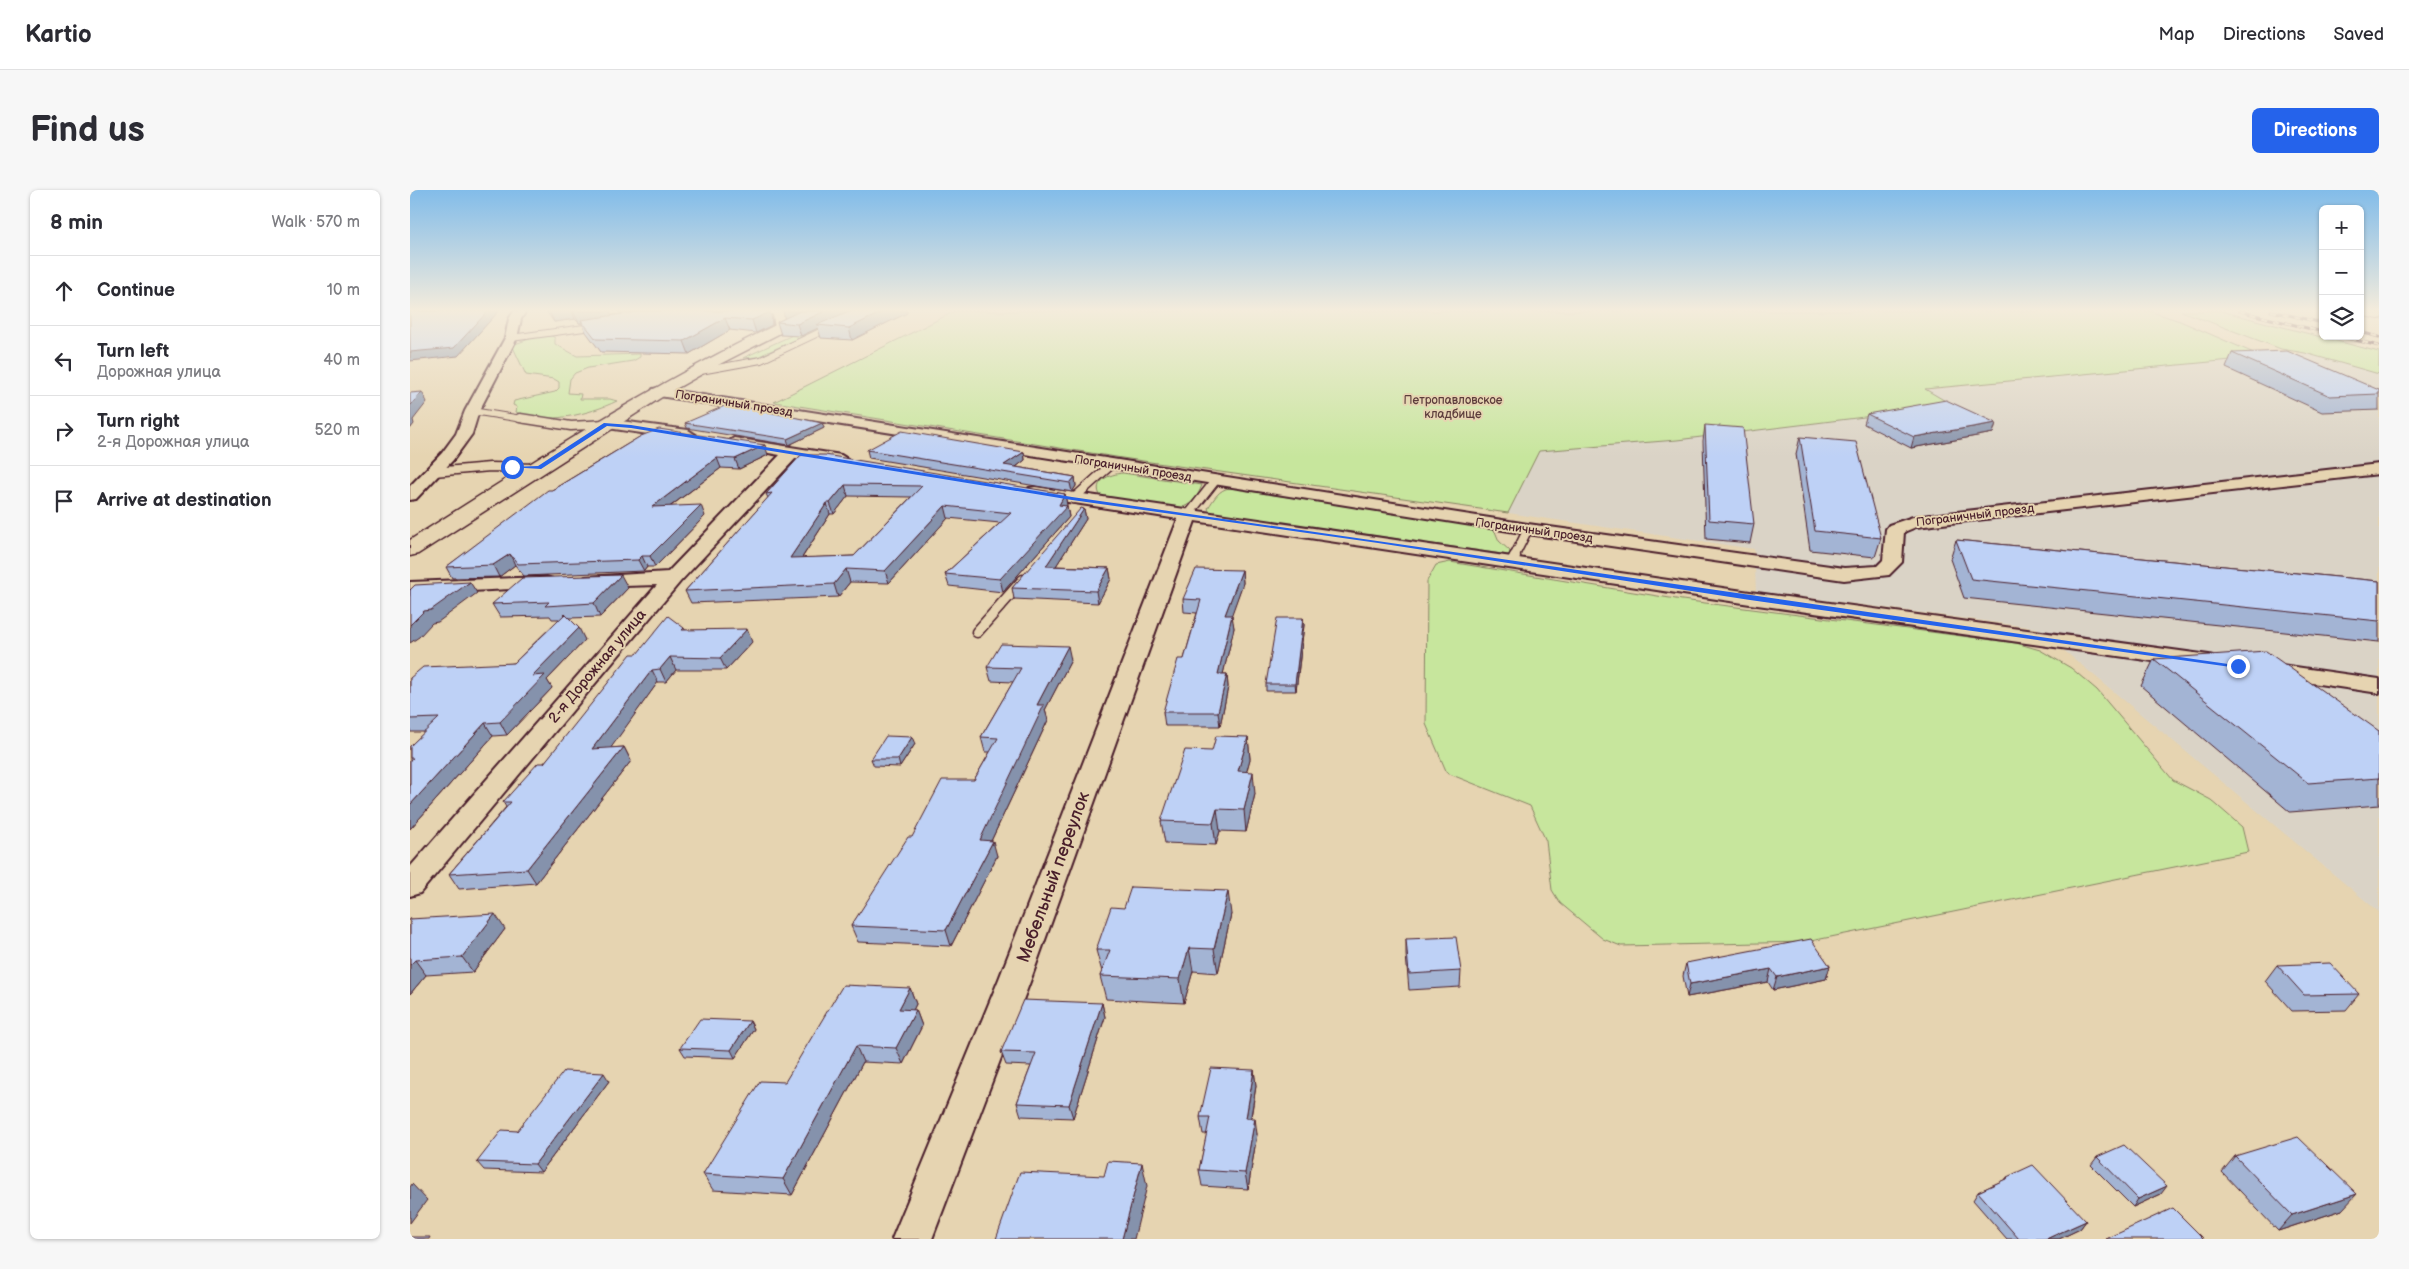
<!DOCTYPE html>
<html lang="en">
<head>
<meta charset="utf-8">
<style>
	:root { --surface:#fff; --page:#f7f7f7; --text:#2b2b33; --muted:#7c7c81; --line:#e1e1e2; --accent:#2563eb }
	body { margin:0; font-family:"Balsamiq Sans",sans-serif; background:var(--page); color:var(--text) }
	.controls { position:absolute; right:15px; top:15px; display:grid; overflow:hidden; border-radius:8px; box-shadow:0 1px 4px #0004 }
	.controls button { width:45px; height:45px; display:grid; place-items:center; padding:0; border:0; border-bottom:1px solid var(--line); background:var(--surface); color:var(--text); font:25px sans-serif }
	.stop { position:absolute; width:15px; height:15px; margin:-11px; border:4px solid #2563eb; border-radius:50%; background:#fff }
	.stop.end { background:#2563eb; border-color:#fff; box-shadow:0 1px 5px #0008 }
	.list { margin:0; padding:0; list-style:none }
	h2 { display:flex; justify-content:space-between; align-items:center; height:65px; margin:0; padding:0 20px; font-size:21px }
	h2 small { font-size:16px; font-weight:400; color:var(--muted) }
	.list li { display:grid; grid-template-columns:32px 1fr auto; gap:15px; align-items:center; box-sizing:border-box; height:70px; padding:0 20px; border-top:1px solid var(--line) }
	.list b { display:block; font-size:19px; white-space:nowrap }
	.list p { margin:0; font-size:16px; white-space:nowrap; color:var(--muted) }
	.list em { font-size:16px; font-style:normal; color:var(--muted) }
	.icon { flex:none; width:28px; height:28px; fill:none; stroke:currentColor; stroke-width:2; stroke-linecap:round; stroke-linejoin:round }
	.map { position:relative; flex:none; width:1969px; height:1049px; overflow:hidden; border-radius:8px }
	header { display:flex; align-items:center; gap:30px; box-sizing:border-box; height:70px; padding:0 25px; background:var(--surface); border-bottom:1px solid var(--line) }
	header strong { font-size:24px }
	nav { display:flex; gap:28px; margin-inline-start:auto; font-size:18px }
	.intro { display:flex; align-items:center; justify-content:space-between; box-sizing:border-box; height:120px; padding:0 30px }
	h1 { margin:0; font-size:35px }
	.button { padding:12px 22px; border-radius:8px; background:var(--accent); color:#fff; font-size:18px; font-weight:700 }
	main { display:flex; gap:30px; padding:0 30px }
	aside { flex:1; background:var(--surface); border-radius:8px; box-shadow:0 1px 4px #0004 }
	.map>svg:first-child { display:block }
	.built { fill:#dad3c6 }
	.green { fill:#c7e69d; stroke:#888264 }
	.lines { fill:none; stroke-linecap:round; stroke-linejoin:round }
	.service-far2-casing { stroke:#4a1f2b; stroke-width:8 }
	.service-far1-casing { stroke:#4a1f2b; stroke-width:11 }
	.service-casing { stroke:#4a1f2b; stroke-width:13 }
	.minor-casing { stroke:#4a1f2b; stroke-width:4 }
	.primary-casing { stroke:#4a1f2b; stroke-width:3 }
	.service-far2 { stroke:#e6d4b1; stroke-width:6 }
	.service-far1 { stroke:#e6d4b1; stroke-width:8 }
	.service { stroke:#e6d4b1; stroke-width:10 }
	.minor { fill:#e6d4b1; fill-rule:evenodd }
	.primary { fill:#e6d4b1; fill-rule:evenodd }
	.rail-casing { stroke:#4a1f2b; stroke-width:3 }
	.rail { stroke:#e6d4b1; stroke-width:2; stroke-dasharray:6; stroke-linecap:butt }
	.wall { fill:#a3b4d4; stroke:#4a1f2b; fill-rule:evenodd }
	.shaded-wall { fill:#8592ac; stroke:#4a1f2b }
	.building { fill:#bed1f6; stroke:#4a1f2b; fill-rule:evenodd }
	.route { fill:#2563eb }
	.labels { text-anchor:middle; stroke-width:4; stroke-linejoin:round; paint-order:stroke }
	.far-park-label { font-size:12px; fill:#5d3d3c; stroke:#e6d4b1 }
	.far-street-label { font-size:12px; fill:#4a1f2b; stroke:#e6d4b1 }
	.street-label { font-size:15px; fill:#4a1f2b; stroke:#e6d4b1 }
	.near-street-label { font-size:18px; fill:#4a1f2b; stroke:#e6d4b1 }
</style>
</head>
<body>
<header>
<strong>Kartio</strong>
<nav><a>Map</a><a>Directions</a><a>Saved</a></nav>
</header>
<div class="intro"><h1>Find us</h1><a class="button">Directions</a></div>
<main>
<aside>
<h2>8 min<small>Walk · 570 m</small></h2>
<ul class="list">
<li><svg class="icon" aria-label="ahead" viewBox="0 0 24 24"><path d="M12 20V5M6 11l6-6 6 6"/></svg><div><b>Continue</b></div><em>10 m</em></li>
<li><svg class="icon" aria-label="left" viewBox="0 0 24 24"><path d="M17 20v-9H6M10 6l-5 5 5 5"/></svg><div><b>Turn left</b><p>Дорожная улица</p></div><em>40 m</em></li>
<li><svg class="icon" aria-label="right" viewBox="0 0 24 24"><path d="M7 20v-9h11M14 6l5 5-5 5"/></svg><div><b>Turn right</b><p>2-я Дорожная улица</p></div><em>520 m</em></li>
<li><svg class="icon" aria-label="arrive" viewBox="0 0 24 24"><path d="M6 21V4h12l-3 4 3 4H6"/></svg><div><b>Arrive at destination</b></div></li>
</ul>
</aside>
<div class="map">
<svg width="1969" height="1049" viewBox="0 0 1969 1049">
	<rect width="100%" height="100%" fill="#e6d4b1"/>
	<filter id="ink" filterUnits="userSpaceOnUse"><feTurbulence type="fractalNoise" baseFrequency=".02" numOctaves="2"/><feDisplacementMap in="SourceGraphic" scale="10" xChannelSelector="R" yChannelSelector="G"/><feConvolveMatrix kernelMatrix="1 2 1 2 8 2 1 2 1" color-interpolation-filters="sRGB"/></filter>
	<g filter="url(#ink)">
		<path class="built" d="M1895 163 1969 184V722L1627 438 1346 401 1344 359 1098 323 1129 261 1267 250 1543 216 1514 200Z"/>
		<g class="green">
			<path d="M449 121 347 167 333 168 417 129Z"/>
			<path d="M545 121H1739L1770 131 1853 167 1515 199 1544 216 1267 250 1129 261 1098 323 712 268 364 212Z"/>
			<path d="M1771 121H1811L1969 162V184L1895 163 1871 159Z"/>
			<path d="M140 145 145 148V154L167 166 230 164V167L223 171 178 178 165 183 160 189 158 203 171 204 170 209H200L207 211C180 224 134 236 106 222L107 217 103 215 104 211 145 202 149 198V192L144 189 116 185 102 155 125 147Z"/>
			<path d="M713 283 792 295C788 306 782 315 770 318L691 307C681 291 700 284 713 283Z"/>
			<path d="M820 298 1084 339 1089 351 1100 361 1099 365 800 322 798 318C804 309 809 299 820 298Z"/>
			<path d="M1040 372 1272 410 1606 453 1630 460 1661 478 1687 500 1763 590 1801 610 1832 637 1838 662 1396 752 1211 756 1193 749 1150 713 1142 700 1136 651 1120 616 1037 583 1016 534 1017 391 1026 375Z"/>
		</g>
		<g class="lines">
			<defs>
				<g id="service-far2">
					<path d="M203 121 215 132"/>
					<path d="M1950 122 1969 126"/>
					<path d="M101 148 189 136"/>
					<path d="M285 182 351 170 423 136"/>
					<path d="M62 221 118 230"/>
				</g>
				<g id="service-far1">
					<path d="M110 228 161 236 196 234"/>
					<path d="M24 282 80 277 129 278"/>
					<path d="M663 309 701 275"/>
					<path d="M779 324 805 291"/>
					<path d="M1104 367 1118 339"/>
				</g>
				<g id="service">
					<path d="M1102 372 1105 366"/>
					<path d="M567 442 613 390"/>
				</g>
				<g id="minor">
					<path d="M104 121H116L111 129 107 148 69 221 62 244 43 270 6 309 0 310V296L32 263 46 244 55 221 95 148 99 129Z"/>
					<path d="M356 121H374L373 139H365L363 125Z"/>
					<path d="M248 198 1118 334 1434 378 1467 376 1473 370 1476 339 1479 335 1503 327 1969 274V284L1506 337 1494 342 1492 372 1479 385 1434 390 1118 344 243 205 241 202 243 199Z"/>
					<path d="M196 229 278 240 286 245 278 250 191 237 188 234 191 231Z"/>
					<path d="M324 248 431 265 439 270 431 275 386 268 270 392 10 703 0 706V677L247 395 182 397 175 395 172 391 175 387 258 382 370 265 318 256 316 253Z"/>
					<path d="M625 297 1340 402 1799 465 1807 467 1810 472 1807 477 1799 479 1340 414 785 331 621 789 522 1049H482L589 789 768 329 619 306 616 302 619 298Z"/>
					<path d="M136 387 143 389 146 393 143 397 0 404V392Z"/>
					<path d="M1857 473 1969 489V503L1849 485 1846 480 1849 475Z"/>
				</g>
				<path id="primary" d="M396 121H413L306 176 255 205 8 364 0 366V350C129 268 256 184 396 121Z"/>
			</defs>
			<use href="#service-far2" class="service-far2-casing"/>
			<use href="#service-far1" class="service-far1-casing"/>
			<use href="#service" class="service-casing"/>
			<use href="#minor" class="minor-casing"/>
			<use href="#primary" class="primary-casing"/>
			<use href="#service-far2" class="service-far2"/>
			<use href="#service-far1" class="service-far1"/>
			<use href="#service" class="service"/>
			<use href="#minor" class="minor"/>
			<use href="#primary" class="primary"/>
			<defs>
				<g id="rail">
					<path d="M1829 121 1913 142"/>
					<path d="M1861 121 1913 133"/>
					<path d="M1950 142 1969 147"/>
					<path d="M1929 146 1969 156"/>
				</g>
			</defs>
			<use href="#rail" class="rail-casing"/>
			<use href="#rail" class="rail"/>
		</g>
		<g class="wall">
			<path d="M136 121H200L202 125 212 124 208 121H359L362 135 346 143 320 140 279 164 191 162 176 142 172 133H169L165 129 144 132Z"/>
			<path d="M497 123 442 150 411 148 408 138 391 146 371 145 367 132 375 128Z"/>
			<path d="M1822 163 1969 200V220L1912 222 1816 178Z"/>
			<path d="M1457 224 1586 233 1583 243 1501 258 1454 234Z"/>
			<path d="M275 233H412L414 238 379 255 277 238Z"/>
			<path d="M1295 235 1344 334 1340 353 1296 349 1293 251Z"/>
			<path d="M231 246 358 265 329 279 311 278 261 316 295 326 245 377H237L234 381 114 386 105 375 89 387 42 388 36 377 142 300Z"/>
			<path d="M1390 247 1471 348 1465 367 1400 360 1386 264Z"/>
			<path d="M457 260 614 262 615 270 606 277 665 287 666 296 662 302 459 268Z"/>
			<path d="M391 265 655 304 659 327 593 402 539 396 535 384 590 333 538 328 479 393 440 392 428 407 281 413 275 401 358 308 356 304ZM438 306 501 307 444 366 392 368 420 324H424Z"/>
			<path d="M674 319 676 329 646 376 699 378 701 389 688 413 604 409 602 398Z"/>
			<path d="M1546 350 1969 391V452L1554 408 1540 369Z"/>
			<path d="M832 380 833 393 821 425 824 438 813 484H817L818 497 810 536H755L753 522 774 469 787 423 774 422 773 409Z"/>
			<path d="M218 398 190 427 159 428 175 450 137 490 142 498 97 545 83 546 0 639V556L15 542H0V488L104 473 149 429H142L140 426 90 427 82 414Z"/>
			<path d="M893 428 894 435 886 501H856V494Z"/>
			<path d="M274 438 275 440 342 452 316 480H266L256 492H248L200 558 214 557 221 571 126 693 49 699 39 684 96 617 93 612 134 573 227 464Z"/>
			<path d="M1744 469 1969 541V615L1880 622 1731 496Z"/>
			<path d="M661 470 635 520 638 530 581 651 587 666 541 756 448 752 441 736 502 647 564 590 580 562H575L571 547 603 492 581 491 577 477Z"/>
			<path d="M838 547 840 569 836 582 845 604 836 642 810 641 806 655 755 653 751 631 802 561Z"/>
			<path d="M505 554 490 577 464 576 461 569Z"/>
			<path d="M821 724 808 783 783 781 774 813 696 809 690 786 692 782 686 760Z"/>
			<path d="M0 729 95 739 63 782 16 785 0 804Z"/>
			<path d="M996 749 1051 781 1050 797 999 800 996 765Z"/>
			<path d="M1276 773 1420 776 1416 789 1363 800 1358 792 1277 807 1273 786Z"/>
			<path d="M1867 775 1949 804 1936 820 1882 821 1855 791Z"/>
			<path d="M500 798 506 814 503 820H506L512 836 493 874 453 872 382 1005 303 1000 293 984 375 892Z"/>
			<path d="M692 813 695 827 663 928 611 926 607 913 621 876 596 875 591 862Z"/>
			<path d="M340 831 344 839 325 868 275 866 270 858Z"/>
			<path d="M844 880 846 896 841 928 847 944 838 999 792 996 789 980 797 944H793L790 927Z"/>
			<path d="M199 891 131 982 74 980 67 972 107 941Z"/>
			<path d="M1825 966 1932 1020 1868 1041 1812 982Z"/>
			<path d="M1687 967 1751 1004 1723 1017 1681 975Z"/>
			<path d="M1597 987 1676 1031 1670 1039 1649 1049H1597L1563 1010 1568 1002 1596 989Z"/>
		</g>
		<g class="shaded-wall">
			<path d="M78 121H89L48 166 0 171V162Z"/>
			<path d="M139 121H162L165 129 144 132Z"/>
			<path d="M163 121H200L203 128 171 130 172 133H169Z"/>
			<path d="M214 121H252L216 126Z"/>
			<path d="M358 121H359L361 126 362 135 346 143 342 130Z"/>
			<path d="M373 121H392L375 129Z"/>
			<path d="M415 121H445L407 135 408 138 391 146 387 134Z"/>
			<path d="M474 121H497V123L442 150 439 138Z"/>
			<path d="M315 128 320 140 279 164 274 151Z"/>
			<path d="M12 202 17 212 3 230 4 234 0 239V216Z"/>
			<path d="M412 233 414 238 379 255 377 249Z"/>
			<path d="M1586 233 1583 243 1501 258 1504 247Z"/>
			<path d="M355 255 358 265 329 279 325 269Z"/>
			<path d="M614 262 615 270 598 283 594 275Z"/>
			<path d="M307 268 311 278 246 327 242 317Z"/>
			<path d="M665 287 666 296 662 302 660 293Z"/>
			<path d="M435 295 438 306 424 324 420 313Z"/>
			<path d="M655 304 657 315 656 317 657 316 659 327 593 402 590 389 649 315Z"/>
			<path d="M417 313 420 324 384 380 380 368Z"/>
			<path d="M291 315 295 326 245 377 240 366Z"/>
			<path d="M535 316 538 328 479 393 475 381Z"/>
			<path d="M674 319 676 329 639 387 636 376Z"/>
			<path d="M100 364 105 375 89 387 83 375Z"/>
			<path d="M232 366 237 377 234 381 228 370Z"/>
			<path d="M699 378 701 389 688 413 686 401Z"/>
			<path d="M436 379 440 392 428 407 424 394Z"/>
			<path d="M832 380 833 393 817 438 815 425Z"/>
			<path d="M211 385 218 398 190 427 184 413Z"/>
			<path d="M60 392 67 403 28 432 22 433 9 447 0 453V435L14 421Z"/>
			<path d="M822 425 824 438 810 497 808 484Z"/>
			<path d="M893 428 894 435 886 501 885 494Z"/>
			<path d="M169 438 175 450 137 490 142 498 97 545 90 532 122 486Z"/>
			<path d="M337 439 342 452 316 480 310 468Z"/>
			<path d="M658 456 661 470 635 520 638 530 574 666 570 650 627 515Z"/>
			<path d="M260 467 266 480 256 492 250 479Z"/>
			<path d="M242 480 248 492 190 573 182 559Z"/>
			<path d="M817 484 818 497 810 536 808 522Z"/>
			<path d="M75 533 83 546 0 639V615Z"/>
			<path d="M502 547 505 554 490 577 488 569Z"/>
			<path d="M838 547 840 569 831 603 828 581Z"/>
			<path d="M214 557 221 571 126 693 117 679Z"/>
			<path d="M843 582 845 604 836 642 834 620Z"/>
			<path d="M807 619 810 641 806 655 803 633Z"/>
			<path d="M583 651 587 666 541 756 536 740Z"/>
			<path d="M818 701 821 724 808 783 804 759Z"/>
			<path d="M85 724 95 739 63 782 52 767Z"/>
			<path d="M779 758 783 781 774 813 770 789Z"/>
			<path d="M5 770 16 785 0 804V775Z"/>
			<path d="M1420 776 1416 789 1363 800 1367 787Z"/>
			<path d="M1361 779 1358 792 1277 807 1280 794Z"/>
			<path d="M500 798 506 814 496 835 489 819Z"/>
			<path d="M692 813 695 827 663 928 659 915Z"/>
			<path d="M506 820 512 836 493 874 486 858Z"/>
			<path d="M340 831 344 839 325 868 321 860Z"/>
			<path d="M446 856 453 872 382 1005 373 989Z"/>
			<path d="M844 880 846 896 838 944 836 928Z"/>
			<path d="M194 883 199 891 131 982 125 974Z"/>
			<path d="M845 928 847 944 838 999 835 983Z"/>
			<path d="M732 973 737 996 724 1049H712Z"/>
			<path d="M2 994 17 1010 0 1033V997Z"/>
			<path d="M1757 996 1751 1004 1723 1017 1728 1009Z"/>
			<path d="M1947 1004 1932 1020 1868 1041 1882 1025Z"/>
			<path d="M1676 1031 1670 1039 1649 1049H1636Z"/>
		</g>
		<g class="building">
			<path d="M0 121H78L44 158 0 162Z"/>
			<path d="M233 121H358V123L342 130 315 128 274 151 186 149 171 130Z"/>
			<path d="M390 121H415L387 134 367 132Z"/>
			<path d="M439 121H474L439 138 407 135Z"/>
			<path d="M1877 161 1969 200V204L1920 206 1822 163Z"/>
			<path d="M12 202 0 216V203Z"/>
			<path d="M1536 210 1586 233 1504 247 1457 224Z"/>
			<path d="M319 214 412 233 377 249 275 233Z"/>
			<path d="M1295 235 1333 238 1344 334 1299 330Z"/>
			<path d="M249 239 355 255 325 269 307 268 242 317 291 315 240 366H232L228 370 108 374 100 364 83 375 36 377 138 300H142L231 246Z"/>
			<path d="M492 241 614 262 594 275 665 287 660 293 457 260Z"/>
			<path d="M1390 247 1446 252 1471 348 1405 341Z"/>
			<path d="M391 265H415L655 304 649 315 657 316 590 389 535 384 601 323 535 316 475 381 436 379 424 394 275 401 362 303 356 304ZM435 295 512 296 444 366 380 368 417 313H420Z"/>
			<path d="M671 318 674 319 636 376 699 378 686 401 602 398Z"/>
			<path d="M1546 350 1969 391V431L1561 389Z"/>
			<path d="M786 379 832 380 815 425H822L808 484H817L808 522H753L768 469H774L791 410 773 409Z"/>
			<path d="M211 385 184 413 135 416 139 412 82 414 112 388Z"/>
			<path d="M60 392 21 420 14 421 0 435V400L5 395Z"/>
			<path d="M155 424 169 438 122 486 135 485 90 532 75 533 0 615V571L3 568H0V556L29 528 0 529V488L13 477 104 473Z"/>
			<path d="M258 426 274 438 272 440 337 439 310 468 260 467 250 479 242 480 182 559 214 557 117 679 39 684 101 612H93L128 573H134L221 464H227Z"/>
			<path d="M867 428H893L885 494H856Z"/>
			<path d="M591 454 658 456 627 515H634L570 650 583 651 536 740 441 736 498 647H502L532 590H564L588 548 571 547 611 478 577 477Z"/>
			<path d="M1856 461 1969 541V588L1898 593 1744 469Z"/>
			<path d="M476 546 502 547 488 569H461Z"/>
			<path d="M806 546 838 547 828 581 843 582 834 620 807 619 803 633 751 631 775 560 802 561Z"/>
			<path d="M721 697 818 701 804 759 779 758 770 789 690 786 700 760H686L701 717 714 718Z"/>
			<path d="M85 724 52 767 5 770 0 775V729Z"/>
			<path d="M1046 747 1051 781 999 784 996 749Z"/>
			<path d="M1401 749 1420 776 1367 787 1361 779 1280 794 1276 773Z"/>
			<path d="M1920 773 1949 804 1894 805 1867 775Z"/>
			<path d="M433 795 500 798 489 819 506 820 486 858 446 856 373 989 293 984 350 891 375 892Z"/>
			<path d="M613 810 692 813 659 915 607 913 626 863 591 862Z"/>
			<path d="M290 829 340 831 321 860 270 858Z"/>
			<path d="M801 878 844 880 836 928H845L835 983 789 980 800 927H790Z"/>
			<path d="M154 881 194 883 125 974 67 972 92 940 107 941Z"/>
			<path d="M1888 947 1947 1004 1882 1025 1825 966Z"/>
			<path d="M1714 955 1757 996 1728 1009 1687 967Z"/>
			<path d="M698 971 732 973 712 1049H586L610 982 694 986Z"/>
			<path d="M1623 975 1676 1031 1636 1049H1609L1568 1002 1598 988 1597 987Z"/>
			<path d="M1763 1018 1794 1049H1696Z"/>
			<path d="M0 1047H20L19 1049H0Z"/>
		</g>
	</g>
	<linearGradient id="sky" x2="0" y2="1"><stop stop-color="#82bce9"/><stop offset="0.45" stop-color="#f4ecdc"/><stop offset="1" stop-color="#f4ecdc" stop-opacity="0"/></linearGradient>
	<rect width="1969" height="267" fill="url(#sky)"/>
	<path class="route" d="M194 233 221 235 662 307 1832 476 1828 478 1340 410 968 353 662 310 221 238 197 236 131 279 99 277 128 276Z"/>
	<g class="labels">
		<g class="far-park-label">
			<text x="1043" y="214">Петропавловское<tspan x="1043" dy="14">кладбище</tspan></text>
		</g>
		<g class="far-street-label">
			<text transform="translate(324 213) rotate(9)" y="4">Пограничный проезд</text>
			<text transform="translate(723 278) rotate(9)" y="4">Пограничный проезд</text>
			<text transform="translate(1565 325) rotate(-7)" y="4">Пограничный проезд</text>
			<text transform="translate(1124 340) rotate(8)" y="4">Пограничный проезд</text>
		</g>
		<g class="street-label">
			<text transform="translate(187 476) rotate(-50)" y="5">2-я Дорожная улица</text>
		</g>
		<g class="near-street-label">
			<text transform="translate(643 687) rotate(-70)" y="6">Мебельный переулок</text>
		</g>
	</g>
</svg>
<div class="controls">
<button>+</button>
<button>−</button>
<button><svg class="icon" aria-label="layers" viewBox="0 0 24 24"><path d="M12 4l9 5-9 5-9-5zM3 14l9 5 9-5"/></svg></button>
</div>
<div class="stop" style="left:102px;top:277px"></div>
<div class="stop end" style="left:1828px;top:476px"></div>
</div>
</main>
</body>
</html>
